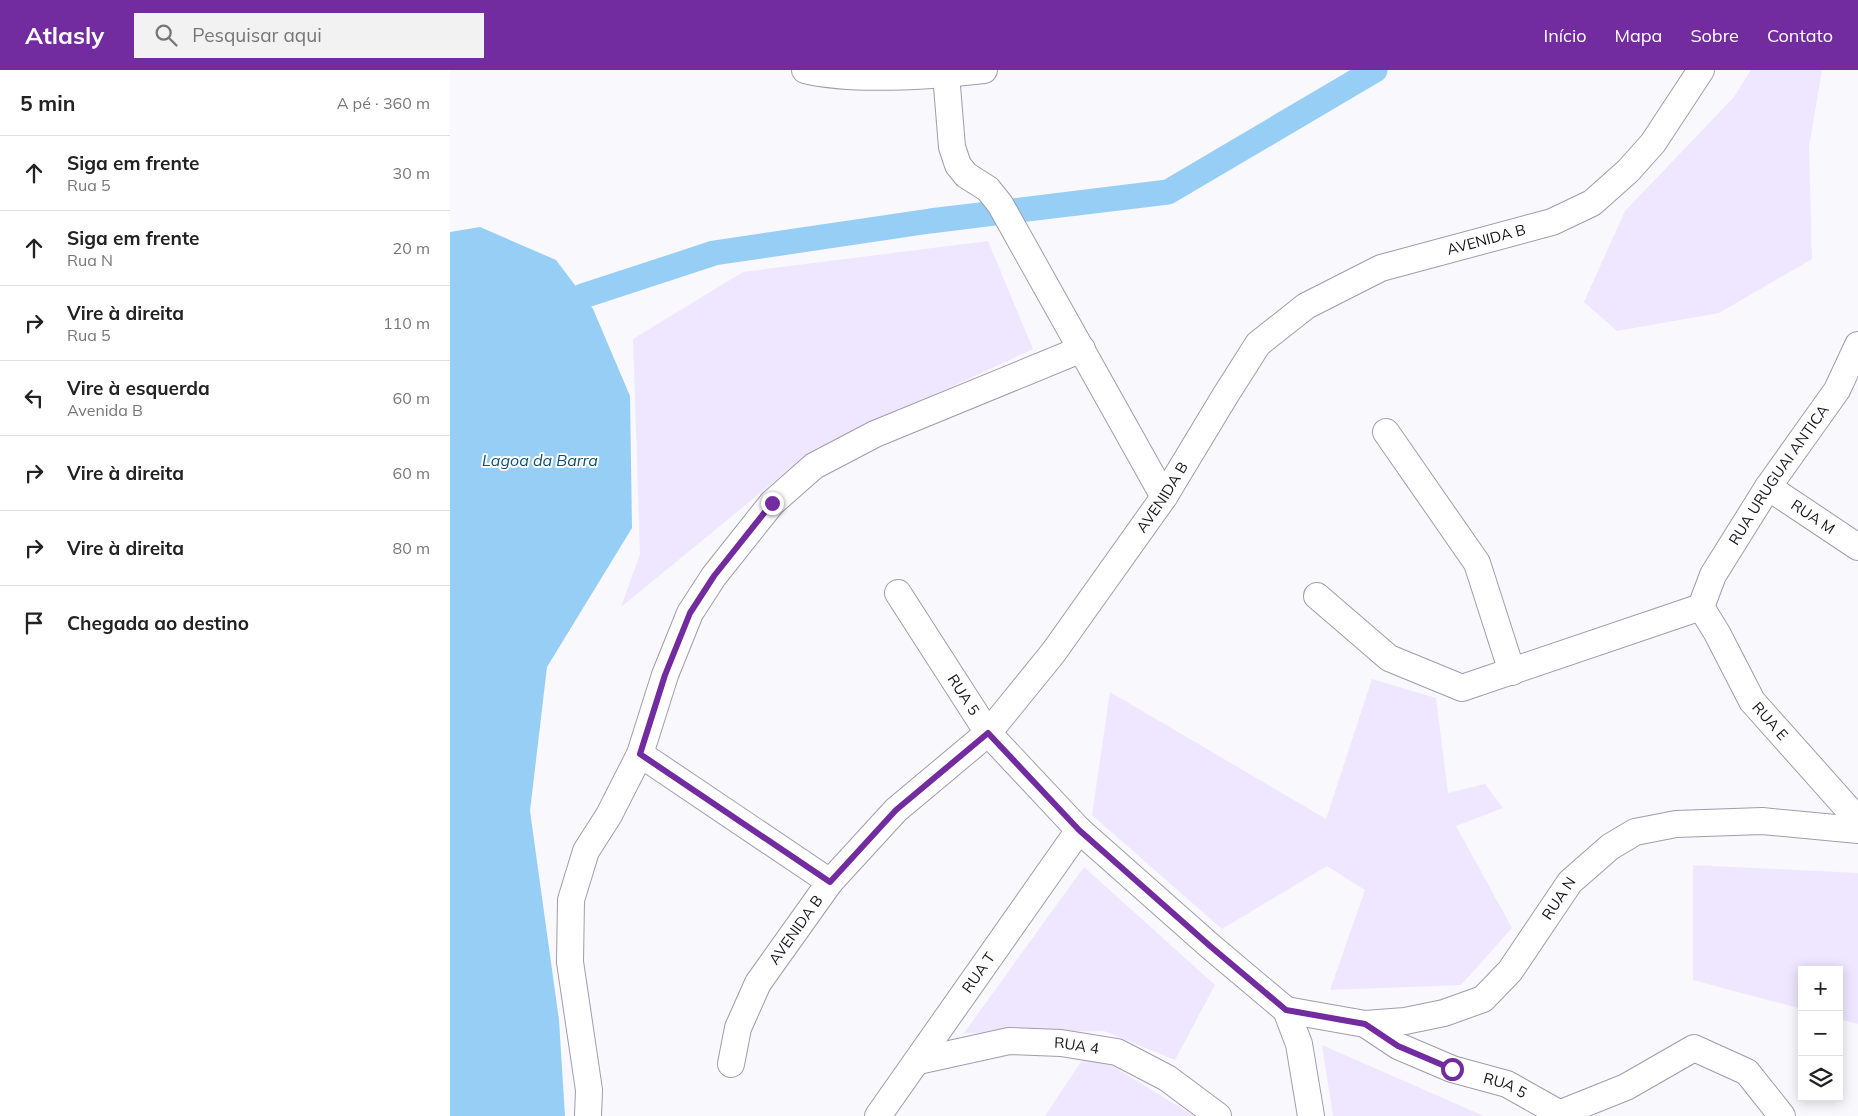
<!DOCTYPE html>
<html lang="pt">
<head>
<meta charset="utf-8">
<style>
	:root { --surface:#fff; --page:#f2f2f2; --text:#222; --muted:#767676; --line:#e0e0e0; --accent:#722ca0 }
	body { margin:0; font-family:Mulish,sans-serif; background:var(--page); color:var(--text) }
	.controls { position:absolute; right:15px; bottom:15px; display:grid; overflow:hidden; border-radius:0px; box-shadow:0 2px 12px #0003 }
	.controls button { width:45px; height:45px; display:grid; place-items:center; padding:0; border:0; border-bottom:1px solid var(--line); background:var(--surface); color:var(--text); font:25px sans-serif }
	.stop { position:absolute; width:15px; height:15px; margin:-11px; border:4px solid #722ca0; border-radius:50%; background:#fff }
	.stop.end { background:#722ca0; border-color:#fff; box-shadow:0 1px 5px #0008 }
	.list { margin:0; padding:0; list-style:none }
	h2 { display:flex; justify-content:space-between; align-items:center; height:65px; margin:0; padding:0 20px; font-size:21px }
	h2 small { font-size:16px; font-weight:400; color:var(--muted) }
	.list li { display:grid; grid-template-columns:32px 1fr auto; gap:15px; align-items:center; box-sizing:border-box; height:75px; padding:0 20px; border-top:1px solid var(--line) }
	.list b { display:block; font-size:19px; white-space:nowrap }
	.list p { margin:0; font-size:16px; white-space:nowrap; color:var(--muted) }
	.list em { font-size:16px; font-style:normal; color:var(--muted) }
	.icon { flex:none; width:28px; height:28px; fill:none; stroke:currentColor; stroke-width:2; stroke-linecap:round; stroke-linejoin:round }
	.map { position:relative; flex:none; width:1408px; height:1046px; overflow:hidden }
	header { display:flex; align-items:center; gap:30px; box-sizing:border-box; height:70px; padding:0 25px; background:var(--accent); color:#fff }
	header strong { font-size:24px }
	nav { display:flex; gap:28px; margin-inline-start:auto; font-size:18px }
	.search { width:350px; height:45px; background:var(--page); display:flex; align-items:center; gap:12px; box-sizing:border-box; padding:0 18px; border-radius:0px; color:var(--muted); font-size:19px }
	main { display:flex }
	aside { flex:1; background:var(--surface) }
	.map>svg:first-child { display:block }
	.green { fill:#eee7ff }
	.water { fill:#97cef6 }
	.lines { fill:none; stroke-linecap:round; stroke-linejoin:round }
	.canal { stroke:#97cef6; stroke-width:25 }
	.minor-casing { stroke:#a19bae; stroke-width:28 }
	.minor { stroke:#fff; stroke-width:26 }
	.route { stroke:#722ca0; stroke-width:6 }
	.labels { text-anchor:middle; stroke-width:4; stroke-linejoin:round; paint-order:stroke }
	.street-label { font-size:15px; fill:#17151c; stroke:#fff }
	.water-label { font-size:16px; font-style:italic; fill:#0c5075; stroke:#fff }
</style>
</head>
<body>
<header>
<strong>Atlasly</strong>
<div class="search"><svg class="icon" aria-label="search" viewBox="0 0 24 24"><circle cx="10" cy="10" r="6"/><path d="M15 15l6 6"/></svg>Pesquisar aqui</div>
<nav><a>Início</a><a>Mapa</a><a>Sobre</a><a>Contato</a></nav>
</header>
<main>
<aside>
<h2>5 min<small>A pé · 360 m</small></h2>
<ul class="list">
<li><svg class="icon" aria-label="ahead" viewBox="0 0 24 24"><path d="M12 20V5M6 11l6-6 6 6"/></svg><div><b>Siga em frente</b><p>Rua 5</p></div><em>30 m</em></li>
<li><svg class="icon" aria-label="ahead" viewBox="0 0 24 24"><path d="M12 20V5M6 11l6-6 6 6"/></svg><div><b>Siga em frente</b><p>Rua N</p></div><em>20 m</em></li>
<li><svg class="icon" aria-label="right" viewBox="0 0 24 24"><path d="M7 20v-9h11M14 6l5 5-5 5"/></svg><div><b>Vire à direita</b><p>Rua 5</p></div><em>110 m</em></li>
<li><svg class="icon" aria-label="left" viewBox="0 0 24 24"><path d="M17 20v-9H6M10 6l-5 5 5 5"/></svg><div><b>Vire à esquerda</b><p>Avenida B</p></div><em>60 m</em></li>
<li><svg class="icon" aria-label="right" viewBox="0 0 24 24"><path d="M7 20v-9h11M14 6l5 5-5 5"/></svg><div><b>Vire à direita</b></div><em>60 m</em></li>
<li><svg class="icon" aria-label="right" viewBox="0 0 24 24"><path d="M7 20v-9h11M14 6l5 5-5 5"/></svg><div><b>Vire à direita</b></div><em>80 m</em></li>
<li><svg class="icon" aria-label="arrive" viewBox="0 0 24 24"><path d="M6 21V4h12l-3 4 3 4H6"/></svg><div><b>Chegada ao destino</b></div></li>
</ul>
</aside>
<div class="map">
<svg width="1408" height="1046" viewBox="0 0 1408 1046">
	<rect width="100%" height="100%" fill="#f9f8fc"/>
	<g class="green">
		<path d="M1301 0H1372L1359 77 1362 189 1269 243 1167 261 1134 232 1175 141 1284 27Z"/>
		<path d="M538 171 583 279 359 383 171 537 190 484 183 269 293 202Z"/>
		<path d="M922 609 986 628 998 723 1035 714 1053 738 1006 756 1062 858 1011 915 880 920 915 820 877 796 772 859 642 745 660 622 876 749Z"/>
		<path d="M1243 795 1408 803V954L1389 949V900H1352V939L1243 910Z"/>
		<path d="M634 797 765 915 725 990 654 961 514 963Z"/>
		<path d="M872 975 1034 1046H883Z"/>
		<path d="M638 981 744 1046H595Z"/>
	</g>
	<path class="water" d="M30 157 106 190 143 239 180 326 182 458 97 597 80 741 109 950 115 1046H0V162Z"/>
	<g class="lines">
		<path class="canal" d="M133 226 264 183 480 151 718 122 925 0"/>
		<defs>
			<g id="minor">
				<path d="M355 0C406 12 481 6 534 0"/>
				<path d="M496 4 502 77 508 95 516 105 538 119 550 134 714 427"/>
				<path d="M936 362 1027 493 1062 602"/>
				<path id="s1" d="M1318 417 1408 477"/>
				<path id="s2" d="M448 523 538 663 629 760 760 876 836 940 849 974 861 1046"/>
				<path d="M867 526 939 588 1012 618 1251 537"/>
				<path id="s3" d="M1251 537 1263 505 1318 417 1387 320 1408 275"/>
				<path id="s4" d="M1251 537 1267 563 1302 631 1408 750"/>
				<path d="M190 684 380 812"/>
				<path id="s5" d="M836 940 915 954 955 951 994 943 1033 929 1060 901 1120 812 1160 777 1185 762 1226 754 1312 751 1408 760"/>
				<path id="s6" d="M915 954 948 976 1002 999 1057 1014 1114 1046"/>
				<path id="s7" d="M468 991 559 971 611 973 667 982 717 1008 768 1046"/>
				<path id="s8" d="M281 994 288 958 308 913 380 812 446 740 538 663 603 583 714 427 775 326 808 274 856 236 931 198 1102 152 1142 133 1178 101 1203 73 1251 0"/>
				<path d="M1111 1043 1176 1017 1244 978 1297 1002 1332 1046"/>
				<path d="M138 1046 139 1020 120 892 121 830 136 781 159 745 190 684 215 605 240 543 264 506 322 433 364 396 425 364 632 279"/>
				<path id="s9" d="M428 1046 629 760"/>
			</g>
		</defs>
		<use href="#minor" class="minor-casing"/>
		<use href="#minor" class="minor"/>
	</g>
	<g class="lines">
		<path class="route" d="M322 433 264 506 240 543 215 605 190 684 380 812 446 740 538 663 629 760 760 876 836 940 915 954 948 976 1002 999"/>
	</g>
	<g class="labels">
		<g class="street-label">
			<text dy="5" stroke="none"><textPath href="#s8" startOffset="1156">AVENIDA B</textPath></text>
			<text dy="5" stroke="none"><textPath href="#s3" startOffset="154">RUA URUGUAI ANTICA</textPath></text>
			<text dy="5" stroke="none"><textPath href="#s8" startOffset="721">AVENIDA B</textPath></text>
			<text dy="5" stroke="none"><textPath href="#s1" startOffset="54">RUA M</textPath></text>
			<text dy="5" stroke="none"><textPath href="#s2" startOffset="121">RUA 5</textPath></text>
			<text dy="5" stroke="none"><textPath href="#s4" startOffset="134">RUA E</textPath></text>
			<text dy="5" stroke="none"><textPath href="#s5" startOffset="328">RUA N</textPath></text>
			<text dy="5" stroke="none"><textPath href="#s8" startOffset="151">AVENIDA B</textPath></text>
			<text dy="5" stroke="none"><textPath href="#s9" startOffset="175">RUA T</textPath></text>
			<text dy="5" stroke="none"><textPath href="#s7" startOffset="161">RUA 4</textPath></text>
			<text dy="5" stroke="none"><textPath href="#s6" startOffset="154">RUA 5</textPath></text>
		</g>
		<g class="water-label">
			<text x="90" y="396">Lagoa da Barra</text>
		</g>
	</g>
</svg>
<div class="controls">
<button>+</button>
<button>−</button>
<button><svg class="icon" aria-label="layers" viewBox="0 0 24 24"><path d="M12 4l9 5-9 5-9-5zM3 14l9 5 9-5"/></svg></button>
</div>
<div class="stop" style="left:1002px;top:999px"></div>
<div class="stop end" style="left:322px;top:433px"></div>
</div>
</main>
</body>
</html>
